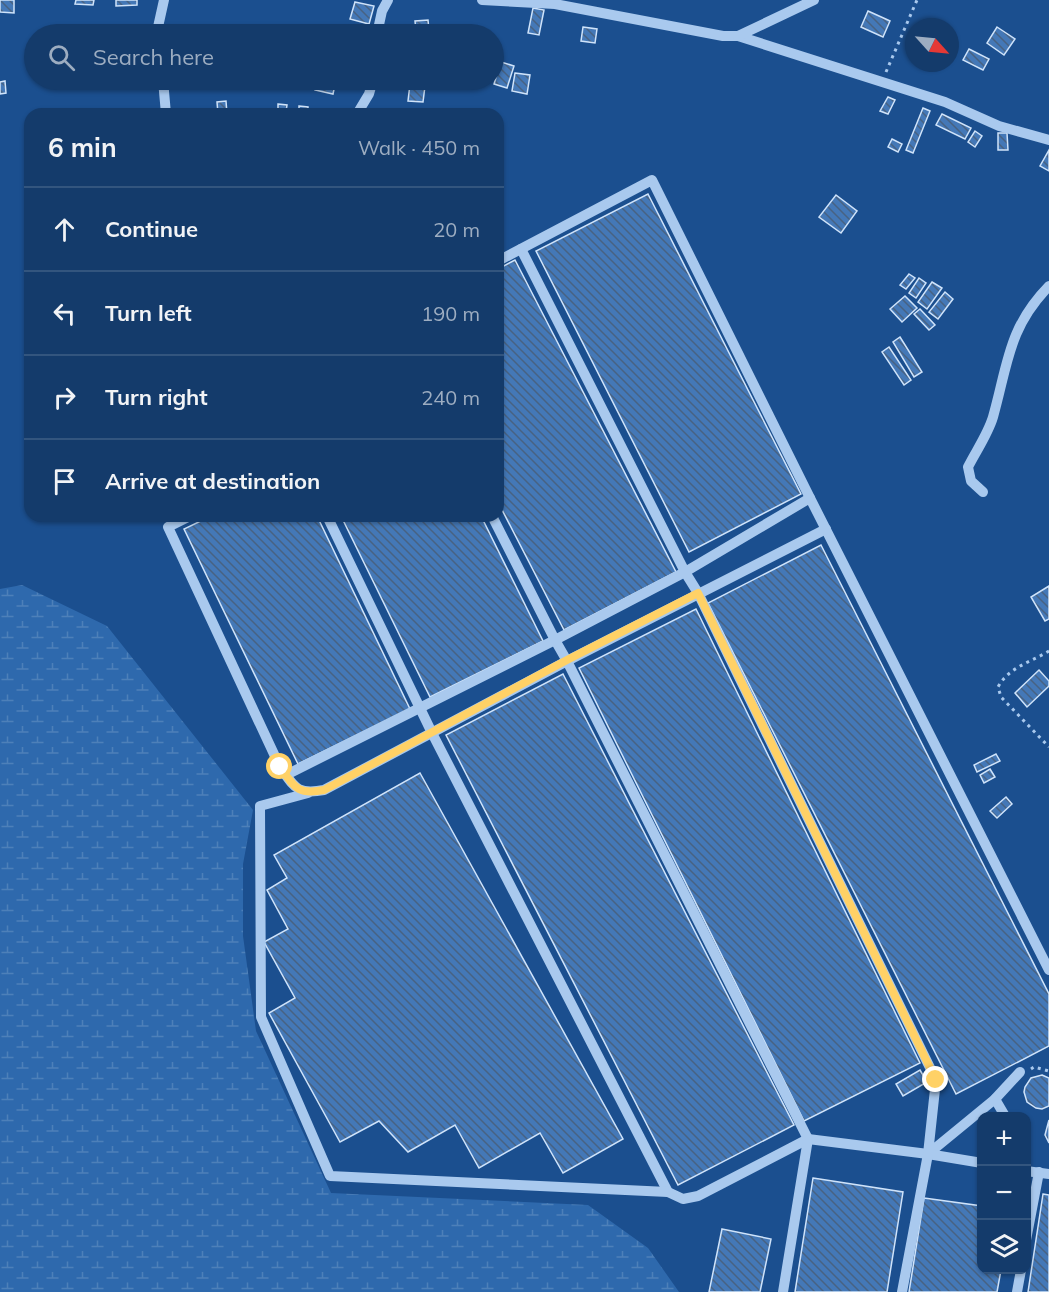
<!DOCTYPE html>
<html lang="en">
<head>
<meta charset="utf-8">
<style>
	:root { --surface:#143b6b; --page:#214673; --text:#f1f3f6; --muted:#9dadc1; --line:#33557e }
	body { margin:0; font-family:Mulish,sans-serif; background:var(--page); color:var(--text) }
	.controls { position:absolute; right:18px; bottom:18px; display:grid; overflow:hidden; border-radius:12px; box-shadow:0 2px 4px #0004 }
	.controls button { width:54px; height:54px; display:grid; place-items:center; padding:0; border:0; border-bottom:2px solid var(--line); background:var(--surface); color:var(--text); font:30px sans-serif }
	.compass { position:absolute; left:905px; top:18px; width:54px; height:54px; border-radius:50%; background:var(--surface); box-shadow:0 2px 4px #0004; rotate:117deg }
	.stop { position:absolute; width:18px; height:18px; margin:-14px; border:4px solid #ffd166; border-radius:50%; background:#fff }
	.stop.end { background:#ffd166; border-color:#fff; box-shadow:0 2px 6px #0008 }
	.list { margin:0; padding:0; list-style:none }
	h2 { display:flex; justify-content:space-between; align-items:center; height:78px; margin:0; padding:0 24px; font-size:26px }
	h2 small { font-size:20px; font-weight:400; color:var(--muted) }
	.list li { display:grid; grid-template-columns:39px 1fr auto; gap:18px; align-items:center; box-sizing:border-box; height:84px; padding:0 24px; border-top:2px solid var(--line) }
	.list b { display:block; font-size:22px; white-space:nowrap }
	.list em { font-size:20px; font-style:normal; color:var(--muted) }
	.icon { flex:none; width:33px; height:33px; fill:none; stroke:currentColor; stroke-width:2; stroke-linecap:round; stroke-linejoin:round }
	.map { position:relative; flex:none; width:1049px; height:1292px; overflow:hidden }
	.search { position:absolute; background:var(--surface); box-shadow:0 2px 4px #0004; left:24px; top:24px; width:480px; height:66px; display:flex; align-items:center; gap:15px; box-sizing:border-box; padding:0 21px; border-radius:33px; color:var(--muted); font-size:22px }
	.panel { position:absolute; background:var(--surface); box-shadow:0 2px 4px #0004; left:24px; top:108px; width:480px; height:414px; border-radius:18px }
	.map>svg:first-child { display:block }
	.wetland { fill:url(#wetland-marsh) }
	.building { fill:url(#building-back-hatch); stroke:#cfe3fa; stroke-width:1.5 }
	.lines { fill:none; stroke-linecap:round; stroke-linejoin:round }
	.path { stroke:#a9c9ee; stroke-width:3; stroke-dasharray:3 4.5; stroke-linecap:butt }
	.minor { stroke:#a9c9ee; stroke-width:10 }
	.route { stroke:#ffd166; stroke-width:8 }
</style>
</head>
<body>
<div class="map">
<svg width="1049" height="1292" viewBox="0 0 1049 1292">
	<defs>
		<pattern id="wetland-marsh" width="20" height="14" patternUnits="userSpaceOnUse" patternTransform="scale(1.5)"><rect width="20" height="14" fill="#2e69ad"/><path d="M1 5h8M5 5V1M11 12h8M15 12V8" fill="none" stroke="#4d80b9"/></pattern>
		<pattern id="building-back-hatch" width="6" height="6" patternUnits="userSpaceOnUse" patternTransform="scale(1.5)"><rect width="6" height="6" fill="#4478b7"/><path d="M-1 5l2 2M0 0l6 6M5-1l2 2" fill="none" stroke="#486282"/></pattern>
	</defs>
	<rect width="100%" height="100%" fill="#1b4f8f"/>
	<path class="wetland" d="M22 585 107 626 253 810 243 864V936L256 1031 331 1193 588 1205 648 1248 679 1292H0V589Z"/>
	<g class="building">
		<path d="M0 0H14V13L0 12Z"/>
		<path d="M76 0H94L93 5 75 4Z"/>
		<path d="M116 0H137V5L116 6Z"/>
		<path d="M355 2 374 6 369 24 350 19Z"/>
		<path d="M533 8 544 10 539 35 528 33Z"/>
		<path d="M868 11 890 21 883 37 861 27Z"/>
		<path d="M428 20 429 30 416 31 415 21Z"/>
		<path d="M583 27 597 29 595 43 581 41Z"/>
		<path d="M997 27 1015 39 1004 55 987 43Z"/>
		<path d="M969 49 989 59 983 70 963 60Z"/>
		<path d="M501 62 514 66 507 88 494 84Z"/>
		<path d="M515 73 530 75 527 94 512 91Z"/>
		<path d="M317 80H336L333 94 315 90Z"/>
		<path d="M5 81 6 93 0 94V82Z"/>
		<path d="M410 84 425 86 423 102 408 101Z"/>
		<path d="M888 97 895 100 888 114 880 111Z"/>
		<path d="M226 101 227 114H218L217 102Z"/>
		<path d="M278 104 287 105 286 112 278 111Z"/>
		<path d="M299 106 308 107V114H299Z"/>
		<path d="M923 108 930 111 913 153 906 150Z"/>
		<path d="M942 114 971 128 965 139 936 125Z"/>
		<path d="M975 131 982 136 975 147 968 142Z"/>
		<path d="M998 133H1007L1008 150H998Z"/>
		<path d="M892 139 902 144 898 152 888 147Z"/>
		<path d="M1049 150V171L1040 166Z"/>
		<path d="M648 194 801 494 689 552 536 251Z"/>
		<path d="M836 195 857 211 841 233 819 217Z"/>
		<path d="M515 260 676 572 564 630 498 502V269Z"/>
		<path d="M909 274 915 278 906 289 900 285Z"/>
		<path d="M919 278 926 283 916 298 909 293Z"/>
		<path d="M932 282 942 288 927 309 918 302Z"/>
		<path d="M945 292 953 299 938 319 929 312Z"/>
		<path d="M905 296 917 308 902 322 890 309Z"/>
		<path d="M920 309 935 325 929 330 914 314Z"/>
		<path d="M900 337 922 372 914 377 893 342Z"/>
		<path d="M889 347 911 380 904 385 882 352Z"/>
		<path d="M211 516H317L410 709 298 764 184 529Z"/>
		<path d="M341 516H481L543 641 430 697Z"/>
		<path d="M821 545 1049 994V1046L956 1094 708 603Z"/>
		<path d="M1049 586V619L1045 621 1031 597Z"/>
		<path d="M696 609 920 1063 804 1121 579 668Z"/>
		<path d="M1039 670 1049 681V686L1027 707 1015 693Z"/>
		<path d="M563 674 794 1125 678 1185 446 735Z"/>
		<path d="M996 754 1000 761 977 772 974 765Z"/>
		<path d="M990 769 995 777 984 783 980 775Z"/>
		<path d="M420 773 623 1139 563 1173 540 1133 479 1168 455 1125 408 1152 379 1121 340 1142 269 1013 295 998 264 942 288 929 267 890 287 878 274 855Z"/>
		<path d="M1006 797 1012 804 997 818 990 811Z"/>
		<path d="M920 1070 927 1082 903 1096 896 1084Z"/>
		<path d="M1042 1075 1049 1078V1106L1042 1109 1036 1108 1027 1102 1024 1092 1025 1087 1031 1078Z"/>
		<path d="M1049 1120V1143L1045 1135Z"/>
		<path d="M813 1178 903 1192 887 1292H795Z"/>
		<path d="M1043 1194 1049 1195V1292H1028Z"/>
		<path d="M924 1198 982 1206V1270H1001L997 1292H909Z"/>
		<path d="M722 1229 771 1239 760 1292H709Z"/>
	</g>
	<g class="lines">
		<g class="path">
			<path d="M886 72 917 0"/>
			<path d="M1049 651C1031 662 1009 667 998 687L1001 697 1049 747"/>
			<path d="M1031 1069 1034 1067 1049 1071"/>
		</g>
		<g class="minor">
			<path d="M482 0 555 4 723 36H738L945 102 999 126 1049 140"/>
			<path d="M159 34 158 27 164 0"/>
			<path d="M377 34 382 11 388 0"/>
			<path d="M738 36 814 0"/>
			<path d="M163 80 166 114"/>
			<path d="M357 114 369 94 373 80"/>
			<path d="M521 249 685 572 698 593 936 1080 928 1154 995 1099 1020 1072"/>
			<path d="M498 261 652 180 810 498 1049 970"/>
			<path d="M983 492 971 481 968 467C976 451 988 434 993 417 1008 364 1008 328 1049 286"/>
			<path d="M190 516 168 527 280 767C295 788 297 795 324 790L567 661 826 529"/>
			<path d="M327 516 432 733 668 1192 683 1199 698 1196 808 1139 928 1154 982 1163"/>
			<path d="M492 516 555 640 567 661 808 1139 783 1292"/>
			<path d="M286 775 555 640 685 572 810 498"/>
			<path d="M308 793 260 806 261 1017 330 1176 668 1192"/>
			<path d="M995 1099 1005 1116"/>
			<path d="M1026 1171 1049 1174"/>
			<path d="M1026 1240 1039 1172"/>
			<path d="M902 1292 928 1154"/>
			<path d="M1017 1292 1021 1270"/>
		</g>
	</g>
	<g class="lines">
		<path class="route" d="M280 767C295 788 298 795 324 790L567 660 698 593 936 1080"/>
	</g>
</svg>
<div class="controls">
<button>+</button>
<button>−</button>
<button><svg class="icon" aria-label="layers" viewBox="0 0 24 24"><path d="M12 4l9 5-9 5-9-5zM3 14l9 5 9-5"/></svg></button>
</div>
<svg class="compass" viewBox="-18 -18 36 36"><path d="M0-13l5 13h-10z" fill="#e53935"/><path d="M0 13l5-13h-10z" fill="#9dadc1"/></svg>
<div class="stop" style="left:280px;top:767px"></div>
<div class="stop end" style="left:936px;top:1080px"></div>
<div class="search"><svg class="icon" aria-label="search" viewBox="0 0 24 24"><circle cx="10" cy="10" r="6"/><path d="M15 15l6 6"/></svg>Search here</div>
<section class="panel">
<h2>6 min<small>Walk · 450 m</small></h2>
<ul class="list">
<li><svg class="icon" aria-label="ahead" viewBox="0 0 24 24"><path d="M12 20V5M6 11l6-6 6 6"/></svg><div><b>Continue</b></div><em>20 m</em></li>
<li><svg class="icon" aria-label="left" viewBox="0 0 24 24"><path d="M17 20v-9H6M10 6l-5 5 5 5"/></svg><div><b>Turn left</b></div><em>190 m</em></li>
<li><svg class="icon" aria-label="right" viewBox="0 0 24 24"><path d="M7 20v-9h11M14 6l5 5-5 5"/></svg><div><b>Turn right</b></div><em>240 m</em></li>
<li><svg class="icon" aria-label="arrive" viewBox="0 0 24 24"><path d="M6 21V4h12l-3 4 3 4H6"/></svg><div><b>Arrive at destination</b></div></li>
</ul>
</section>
</div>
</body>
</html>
